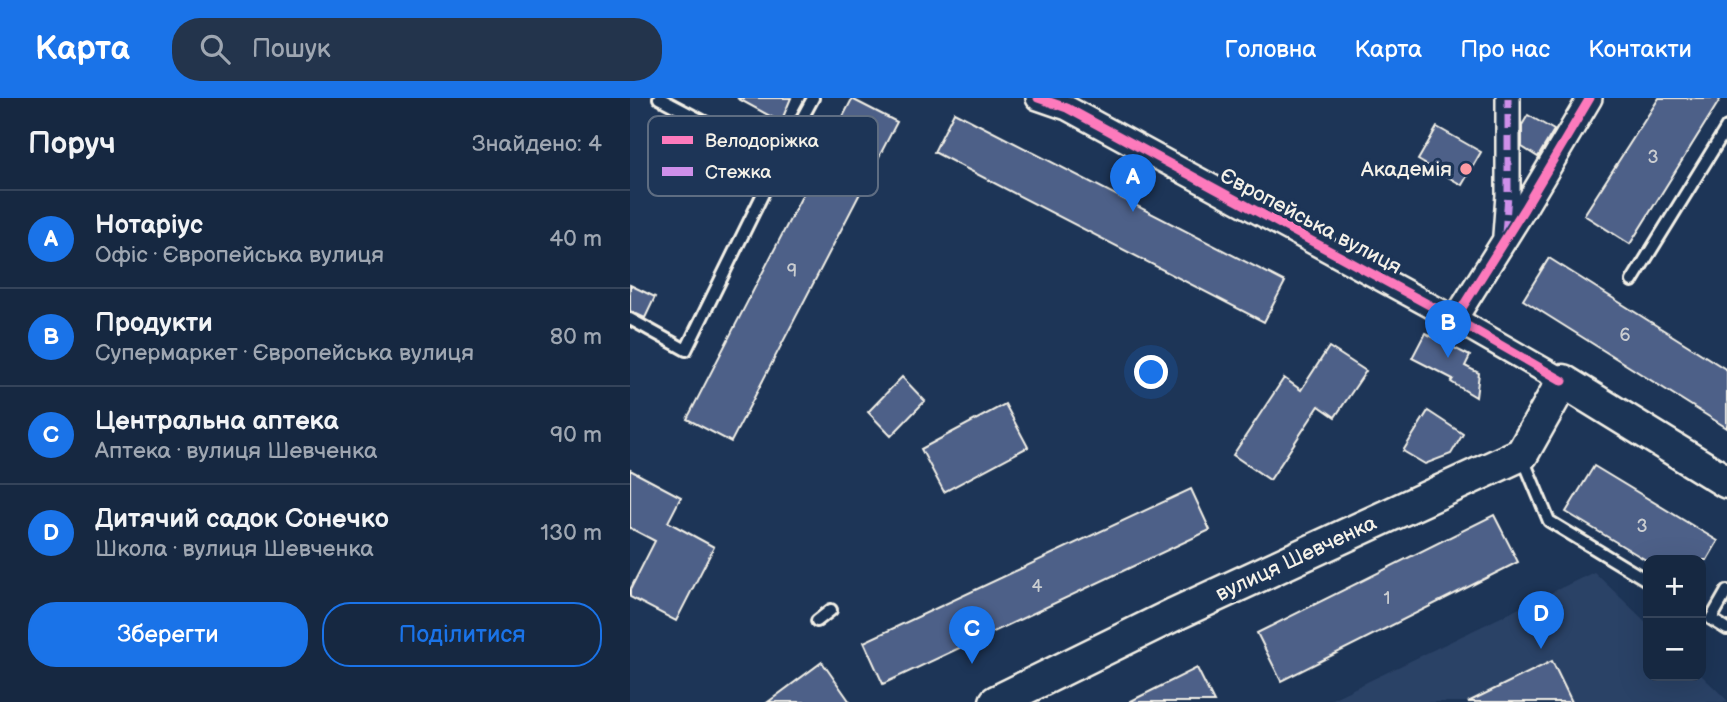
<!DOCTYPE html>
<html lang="uk">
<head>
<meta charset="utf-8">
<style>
	:root { --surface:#162841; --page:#23344c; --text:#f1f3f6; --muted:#9ea6b1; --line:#35445a; --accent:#1a73e8 }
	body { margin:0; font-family:"Balsamiq Sans",sans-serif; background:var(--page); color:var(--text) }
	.controls { position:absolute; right:21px; bottom:21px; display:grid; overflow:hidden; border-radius:14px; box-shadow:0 7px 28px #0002 }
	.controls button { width:63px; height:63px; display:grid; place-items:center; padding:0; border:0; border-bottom:2px solid var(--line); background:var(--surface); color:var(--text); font:35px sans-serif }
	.you { position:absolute; left:522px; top:275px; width:24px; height:24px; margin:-18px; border:5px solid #fff; border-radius:50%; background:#1a73e8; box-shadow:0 0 0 10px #1a73e833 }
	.badge { display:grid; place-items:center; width:46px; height:46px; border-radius:50%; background:var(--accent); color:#fff; font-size:23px; font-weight:700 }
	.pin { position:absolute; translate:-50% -58px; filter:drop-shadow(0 2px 4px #0008) }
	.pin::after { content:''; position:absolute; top:37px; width:24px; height:21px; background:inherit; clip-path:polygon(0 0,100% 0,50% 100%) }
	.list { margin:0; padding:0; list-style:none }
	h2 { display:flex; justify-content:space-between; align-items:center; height:91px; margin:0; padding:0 28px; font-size:30px }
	h2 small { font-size:23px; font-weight:400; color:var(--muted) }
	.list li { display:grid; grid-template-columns:46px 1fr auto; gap:21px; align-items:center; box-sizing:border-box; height:98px; padding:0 28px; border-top:2px solid var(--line) }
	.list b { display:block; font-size:26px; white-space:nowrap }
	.list p { margin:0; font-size:23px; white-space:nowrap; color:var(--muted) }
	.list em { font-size:23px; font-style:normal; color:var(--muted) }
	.actions { display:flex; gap:14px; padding:21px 28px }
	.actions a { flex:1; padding:16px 0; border:2px solid var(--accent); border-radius:28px; text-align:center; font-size:24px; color:var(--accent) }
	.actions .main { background:var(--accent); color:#fff }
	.icon { flex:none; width:38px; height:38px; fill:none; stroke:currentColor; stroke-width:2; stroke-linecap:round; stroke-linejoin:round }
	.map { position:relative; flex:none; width:1097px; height:604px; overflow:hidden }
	header { display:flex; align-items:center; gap:42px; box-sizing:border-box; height:98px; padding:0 35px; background:var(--accent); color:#fff }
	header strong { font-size:33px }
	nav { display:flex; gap:38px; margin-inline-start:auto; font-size:24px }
	.search { width:490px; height:63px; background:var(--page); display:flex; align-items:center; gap:18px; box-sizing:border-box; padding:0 24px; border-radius:28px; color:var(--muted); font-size:26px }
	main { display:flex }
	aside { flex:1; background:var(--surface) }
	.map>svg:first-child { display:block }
	.built { fill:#2b4266 }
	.building { fill:#4d6188; stroke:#f4f1e8; stroke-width:2 }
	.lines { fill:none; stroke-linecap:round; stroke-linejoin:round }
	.lane-casing { stroke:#f4f1e8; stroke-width:16 }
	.street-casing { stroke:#f4f1e8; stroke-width:28 }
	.secondary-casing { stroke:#f4f1e8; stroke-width:37 }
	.lane { stroke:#1d3557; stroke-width:10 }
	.street { stroke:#1d3557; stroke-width:23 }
	.secondary { stroke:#1d3557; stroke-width:32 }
	.quiet { stroke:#ce8fe9; stroke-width:7; stroke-dasharray:14 7; stroke-linecap:butt }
	.cycleway-casing { stroke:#1d3557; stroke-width:13 }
	.cycleway { stroke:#fd7abc; stroke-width:9 }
	.poi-dot { fill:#ff9aa2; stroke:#1d3557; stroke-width:2.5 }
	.labels { text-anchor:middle; stroke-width:7; stroke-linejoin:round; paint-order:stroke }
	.number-label { font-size:18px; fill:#cacdd0 }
	.poi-label { font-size:21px; fill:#f4f1e8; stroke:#1d3557; text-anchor:end }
	.street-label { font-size:21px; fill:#f4f1e8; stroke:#1d3557 }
	.key { fill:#1d3557; stroke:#5e6d82; stroke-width:2 }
	.key-label { font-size:19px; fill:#f4f1e8 }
</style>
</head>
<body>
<header>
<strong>Карта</strong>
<div class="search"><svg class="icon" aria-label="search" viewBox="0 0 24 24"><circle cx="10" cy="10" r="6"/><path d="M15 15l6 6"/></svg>Пошук</div>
<nav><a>Головна</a><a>Карта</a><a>Про нас</a><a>Контакти</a></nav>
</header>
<main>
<aside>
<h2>Поруч<small>Знайдено: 4</small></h2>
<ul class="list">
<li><span class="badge">A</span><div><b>Нотаріус</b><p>Офіс · Європейська вулиця</p></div><em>40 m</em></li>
<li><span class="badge">B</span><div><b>Продукти</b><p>Супермаркет · Європейська вулиця</p></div><em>80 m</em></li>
<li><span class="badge">C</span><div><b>Центральна аптека</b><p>Аптека · вулиця Шевченка</p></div><em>90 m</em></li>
<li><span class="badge">D</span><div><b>Дитячий садок Сонечко</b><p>Школа · вулиця Шевченка</p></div><em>130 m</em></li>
</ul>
<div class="actions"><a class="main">Зберегти</a><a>Поділитися</a></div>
</aside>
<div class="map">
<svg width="1097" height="604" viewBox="0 0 1097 604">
	<rect width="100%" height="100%" fill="#1d3557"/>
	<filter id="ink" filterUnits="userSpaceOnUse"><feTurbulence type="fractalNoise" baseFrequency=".0143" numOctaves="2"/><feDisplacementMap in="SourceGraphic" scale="14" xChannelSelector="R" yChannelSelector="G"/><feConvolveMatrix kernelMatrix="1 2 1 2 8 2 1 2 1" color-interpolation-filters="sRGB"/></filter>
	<g filter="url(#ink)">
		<path class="built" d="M964 474 1018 526V578L1071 577 1097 602V604H696Z"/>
		<g class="building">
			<path d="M107 0H161L151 24Z"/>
			<path d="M1029 0H1091L1000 146 954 117Z"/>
			<path d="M222 1 267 24 101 344 57 321Z"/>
			<path d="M324 14 655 184 634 224 304 54Z"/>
			<path d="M898 17 924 32 908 59 892 49V27Z"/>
			<path d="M807 29 851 54 832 87 788 62Z"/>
			<path d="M919 160 1097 272V330L893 202Z"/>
			<path d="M0 187 25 199 15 220 0 213Z"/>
			<path d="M795 235 840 258 835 268 849 275 846 299 821 284 823 281 782 260Z"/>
			<path d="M699 249 736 273 705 319 689 308 640 382 603 357 654 280 671 292Z"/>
			<path d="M272 279 295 303 261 338 238 314Z"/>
			<path d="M375 306 398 349 314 394 291 351Z"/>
			<path d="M798 313 833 336 821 356 795 366 773 353Z"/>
			<path d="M964 368 1088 443 1077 462H1016L936 414Z"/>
			<path d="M0 372 51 399 38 424 84 449 46 523 0 499V492L25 443 0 430Z"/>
			<path d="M561 391 580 432 253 586 234 544Z"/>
			<path d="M864 417 888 464 651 583 627 535Z"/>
			<path d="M922 563 942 604H838Z"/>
			<path d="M192 564 220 604H138Z"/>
			<path d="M567 570 584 604H499Z"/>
		</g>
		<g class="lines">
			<defs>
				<g id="lane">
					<path d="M29 0 149 63"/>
					<path d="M1002 183 1097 29"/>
					<path d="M0 221 56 252 149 63 183 0"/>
					<path d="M892 358 919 423 1018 483"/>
					<path d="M1097 493 1081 521 1097 531"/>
					<path d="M187 523 201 512"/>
				</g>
				<g id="street">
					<path d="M408 0 437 10 825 221 933 283"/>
					<path d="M875 137 878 97V0"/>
					<path d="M825 221 894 111 960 0"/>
				</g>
				<path id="secondary" d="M366 604 543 517 892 356 933 283 1097 384"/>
			</defs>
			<use href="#lane" class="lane-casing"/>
			<use href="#street" class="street-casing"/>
			<use href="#secondary" class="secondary-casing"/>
			<use href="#lane" class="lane"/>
			<use href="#street" class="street"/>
			<use href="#secondary" class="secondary"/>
			<path class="quiet" d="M875 136 878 97V0"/>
			<defs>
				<g id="cycleway">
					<path d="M408 0 437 10 825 221 933 283"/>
					<path d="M825 221 894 111 960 0"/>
				</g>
			</defs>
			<use href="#cycleway" class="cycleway-casing"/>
			<use href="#cycleway" class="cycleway"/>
		</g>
	</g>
	<circle class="poi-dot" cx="836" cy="71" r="7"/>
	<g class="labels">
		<g class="number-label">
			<text x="1023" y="65">3</text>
			<text x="162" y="179">9</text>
			<text x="995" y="243">6</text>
			<text x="1012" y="434">3</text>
			<text x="407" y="494">4</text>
			<text x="757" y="506">1</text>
		</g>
		<g class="poi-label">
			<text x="822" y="78">Академія</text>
		</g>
		<g class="street-label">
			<text transform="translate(681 123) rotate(28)" y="7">Європейська вулиця</text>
			<text transform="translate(666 460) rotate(-25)" y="7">вулиця Шевченка</text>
		</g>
	</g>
	<rect x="18" y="18" width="230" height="80" rx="10" class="key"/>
	<rect x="32" y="38" width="31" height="8" fill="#fd7abc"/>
	<rect x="32" y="69" width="31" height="9" fill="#ce8fe9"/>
	<g class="key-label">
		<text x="75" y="49">Велодоріжка</text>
		<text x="75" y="80">Стежка</text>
	</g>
</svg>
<div class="controls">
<button>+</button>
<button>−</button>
</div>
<div class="you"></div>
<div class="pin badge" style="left:503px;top:114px">A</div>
<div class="pin badge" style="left:818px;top:260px">B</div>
<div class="pin badge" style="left:342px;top:566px">C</div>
<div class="pin badge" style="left:911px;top:551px">D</div>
</div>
</main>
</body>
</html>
